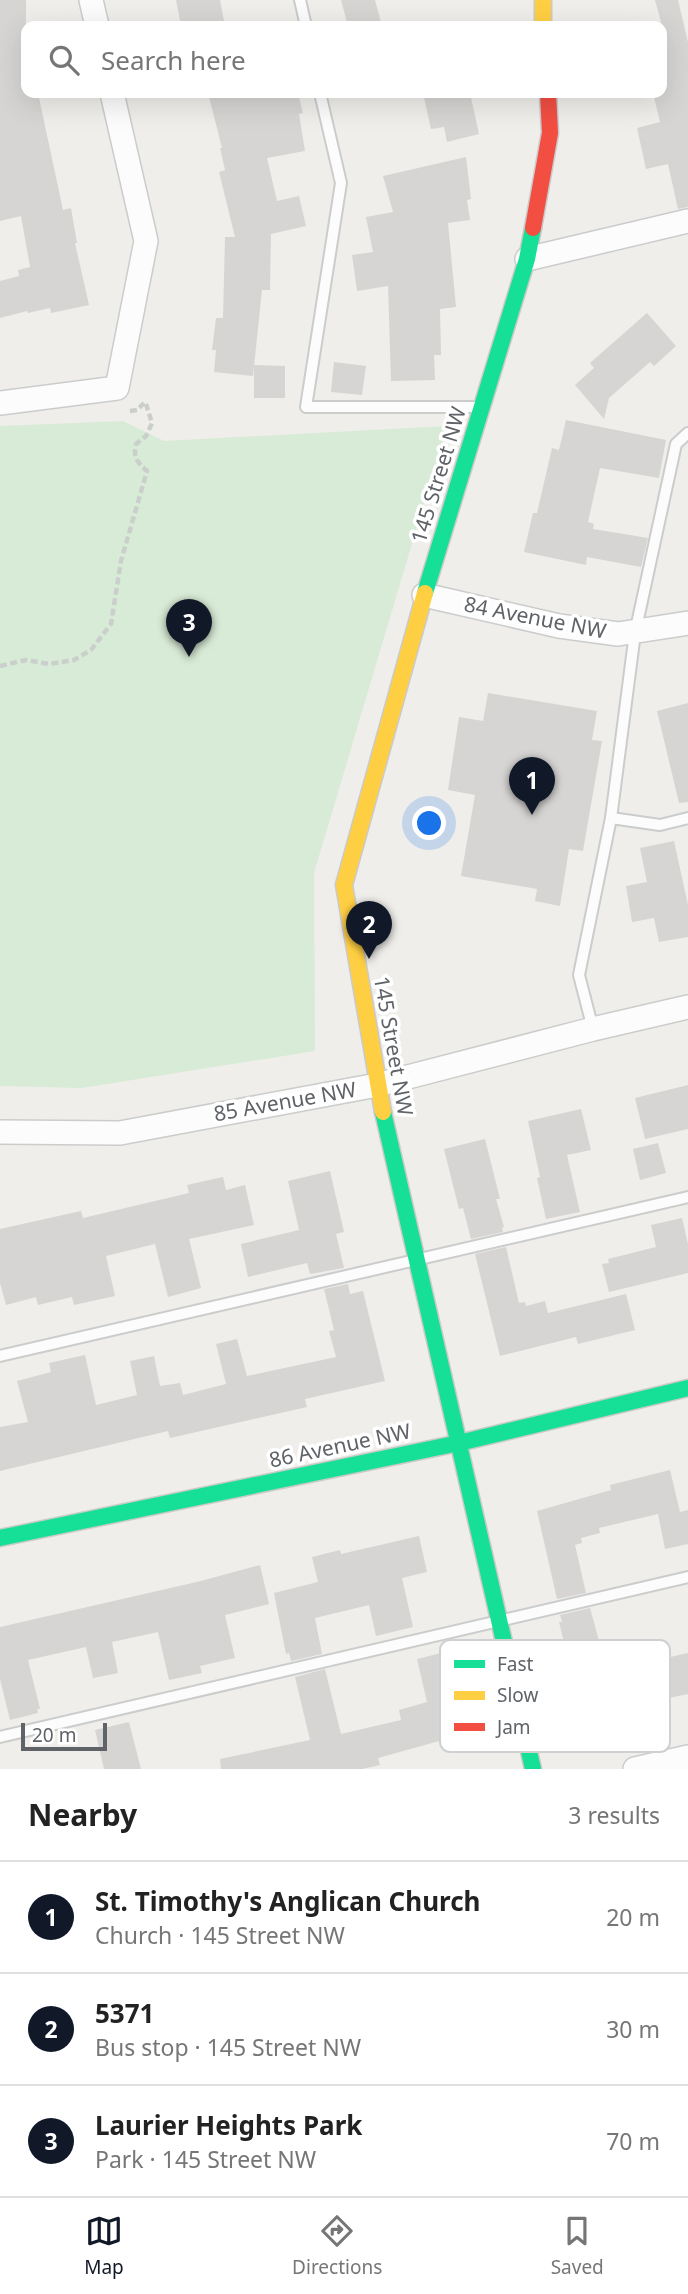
<!DOCTYPE html>
<html lang="en">
<head>
<meta charset="utf-8">
<style>
	:root { --surface:#fff; --page:#f2f2f2; --text:#222; --muted:#767676; --line:#e0e0e0; --accent:#111827 }
	body { margin:0; font-family:"Noto Sans",sans-serif; background:var(--page); color:var(--text) }
	.scale { position:absolute; left:21px; bottom:18px; width:86px; box-sizing:border-box; padding-left:7px; border:4px solid #5f6368; border-top:0; font-size:19px; line-height:24px; white-space:nowrap; color:#5f6368; -webkit-text-stroke:5px #fff; paint-order:stroke }
	.you { position:absolute; left:430px; top:824px; width:24px; height:24px; margin:-18px; border:5px solid #fff; border-radius:50%; background:#1a73e8; box-shadow:0 0 0 10px #1a73e833 }
	.badge { display:grid; place-items:center; width:46px; height:46px; border-radius:50%; background:var(--accent); color:#fff; font-size:23px; font-weight:700 }
	.pin { position:absolute; translate:-50% -58px; filter:drop-shadow(0 2px 4px #0008) }
	.pin::after { content:''; position:absolute; top:37px; width:24px; height:21px; background:inherit; clip-path:polygon(0 0,100% 0,50% 100%) }
	.list { margin:0; padding:0; list-style:none }
	h2 { display:flex; justify-content:space-between; align-items:center; height:91px; margin:0; padding:0 28px; font-size:30px }
	h2 small { font-size:23px; font-weight:400; color:var(--muted) }
	.list li { display:grid; grid-template-columns:46px 1fr auto; gap:21px; align-items:center; box-sizing:border-box; height:112px; padding:0 28px; border-top:2px solid var(--line) }
	.list b { display:block; font-size:26px; white-space:nowrap }
	.list p { margin:0; font-size:23px; white-space:nowrap; color:var(--muted) }
	.list em { font-size:23px; font-style:normal; color:var(--muted) }
	.icon { flex:none; width:38px; height:38px; fill:none; stroke:currentColor; stroke-width:2; stroke-linecap:round; stroke-linejoin:round }
	.map { position:relative; flex:none; width:688px; height:1769px; overflow:hidden }
	.search { position:absolute; background:var(--surface); box-shadow:0 7px 28px #0002; left:21px; right:21px; top:21px; height:77px; display:flex; align-items:center; gap:18px; box-sizing:border-box; padding:0 24px; border-radius:14px; color:var(--muted); font-size:26px }
	.sheet { height:427px; background:var(--surface) }
	nav { display:flex; justify-content:space-around; align-items:center; box-sizing:border-box; height:98px; border-top:2px solid var(--line); background:var(--surface); font-size:19px; color:var(--muted) }
	nav a { display:grid; justify-items:center; gap:4px }
	nav .on { color:var(--accent) }
	.map>svg:first-child { display:block }
	.green { fill:#d8ebd6 }
	.building { fill:#d6d5d3 }
	.lines { fill:none; stroke-linecap:round; stroke-linejoin:round }
	.lane-casing { stroke:#cbcccc; stroke-width:14 }
	.street-casing { stroke:#cbcccc; stroke-width:26 }
	.fast-casing { stroke:#cacacb; stroke-width:19 }
	.slow-casing { stroke:#cacacb; stroke-width:19 }
	.jam-casing { stroke:#cacacb; stroke-width:19 }
	.path { stroke:#cacfcc; stroke-width:4.5; stroke-dasharray:7 3.5; stroke-linecap:butt }
	.lane { stroke:#fdfcfc; stroke-width:10 }
	.street { stroke:#fdfcfc; stroke-width:23 }
	.fast { stroke:#16e098; stroke-width:16 }
	.slow { stroke:#ffcf43; stroke-width:16 }
	.jam { stroke:#f24e42; stroke-width:16 }
	.labels { text-anchor:middle; stroke-width:7; stroke-linejoin:round; paint-order:stroke }
	.street-label { font-size:21px; fill:#5f6368; stroke:#fff }
	.key { fill:#fff; stroke:#cfd0d2; stroke-width:2 }
	.key-label { font-size:19px; fill:#5f6368 }
</style>
</head>
<body>
<div class="map">
<svg width="688" height="1769" viewBox="0 0 688 1769">
	<rect width="100%" height="100%" fill="#efeeea"/>
	<path class="green" d="M123 421 164 441 447 426 314 873 315 1051 82 1088 0 1086V426Z"/>
	<g class="building">
		<path d="M0 0H26V93H38L63 210 71 208 77 243H75L89 305 51 313 50 308 28 313 27 311 0 318V281L19 276 18 270 30 267 21 216 0 221Z"/>
		<path d="M176 0H220L225 26H181Z"/>
		<path d="M341 0H375L382 26H348Z"/>
		<path d="M655 0H678L688 42V207L678 209 668 164 646 169 637 128 660 122 653 93H662V26Z"/>
		<path d="M208 93H298L303 113 299 114 305 151 267 158 277 201 299 196 306 226 271 234 270 290H262L253 376 214 372 216 350H212L216 318H223L225 237H235L219 172 225 170 220 148H222Z"/>
		<path d="M423 93H470L479 134 447 142 444 127 431 129Z"/>
		<path d="M466 157 471 199 467 200 470 220 448 223 456 307 440 309 441 355H434L435 380 391 381 388 286 357 291 352 255 373 252 366 217 393 212 383 176Z"/>
		<path d="M647 313 676 346 654 366 650 362 609 398 604 419 575 385 594 368 590 363Z"/>
		<path d="M334 362 366 366 362 395 331 392Z"/>
		<path d="M254 365 285 366V398H254Z"/>
		<path d="M566 420 666 440 659 478 600 468 588 522 594 524 593 529 648 538 641 567 587 557 586 565 524 552 533 513H537L552 448 559 450Z"/>
		<path d="M488 693 597 711 592 740 602 741 583 851 569 849 560 906 535 901 537 889 461 876 475 795 448 790 459 717 483 721Z"/>
		<path d="M688 703V802L679 803 657 711Z"/>
		<path d="M674 841 688 905V937L659 942 654 918 632 922 626 886 647 882 640 848Z"/>
		<path d="M688 1085V1129L645 1139 635 1098Z"/>
		<path d="M581 1109 591 1150 567 1155 580 1212 546 1219 537 1178 540 1177 528 1121Z"/>
		<path d="M485 1139 500 1199H496L504 1227 502 1228 503 1232 471 1239 463 1208 459 1209 444 1149Z"/>
		<path d="M658 1143 666 1173 640 1180 633 1149Z"/>
		<path d="M330 1171 344 1232 336 1234 344 1268 310 1274 307 1263 248 1277 241 1244 299 1230 288 1181Z"/>
		<path d="M223 1177 226 1190 245 1185 254 1225 189 1239 201 1288 168 1297 155 1244 106 1256 115 1296 74 1305 72 1297 38 1305 36 1297 6 1305 0 1283V1229L81 1211 83 1218 189 1193 187 1185Z"/>
		<path d="M682 1218 688 1244V1273L609 1292 602 1264 609 1263 608 1259 656 1247 651 1225Z"/>
		<path d="M506 1247 519 1303 525 1302 526 1306 545 1301 548 1313 626 1294 635 1330 578 1344 576 1337 500 1356 475 1254Z"/>
		<path d="M348 1284 350 1294 363 1291 385 1381 305 1399 307 1407 170 1438 168 1431 0 1471V1427L28 1422 17 1381 51 1372 49 1363 85 1355 96 1405 137 1395 130 1361 154 1356 160 1386 180 1383 183 1395 226 1384 216 1344 237 1339 247 1376 336 1357 329 1331 334 1330 324 1289Z"/>
		<path d="M670 1470 680 1512 688 1510V1544L665 1549 658 1514 599 1528 600 1533 581 1538 582 1543 575 1545 586 1593 557 1599 537 1511 611 1490 610 1485Z"/>
		<path d="M419 1536 427 1572 402 1578 413 1627 376 1636 369 1605 315 1618 322 1654 291 1661 289 1653 286 1654 274 1593 318 1582 312 1557 340 1550 341 1554Z"/>
		<path d="M260 1565 269 1604 225 1615 235 1658 200 1666 202 1673 169 1680 158 1632 112 1642 118 1673 93 1678 86 1647 28 1660 40 1709H37L38 1713 10 1720 0 1679V1627L201 1581Z"/>
		<path d="M590 1608 601 1648 633 1640 639 1664 688 1653V1694L664 1699 662 1691 609 1704 606 1692 591 1696 580 1652 567 1655 559 1622H562L560 1615Z"/>
		<path d="M445 1652 455 1695 457 1694 468 1733 378 1758 380 1765 362 1769H221L220 1759 310 1740 295 1677 325 1669 341 1734 401 1720 399 1710 427 1702 417 1659Z"/>
		<path d="M129 1722 141 1769H104L95 1730Z"/>
	</g>
	<g class="lines">
		<defs>
			<g id="lane">
				<path d="M300 0 306 26"/>
				<path d="M320 93 341 183 306 407H478"/>
				<path d="M611 818 660 825 688 818"/>
				<path d="M593 1029 579 975 611 818 635 633 676 444 688 433"/>
				<path d="M0 1356 688 1197"/>
				<path d="M0 1737 688 1577"/>
			</g>
			<g id="street">
				<path d="M91 0 97 26"/>
				<path d="M527 259 688 221"/>
				<path d="M0 403 117 388 146 241 112 93"/>
				<path d="M424 595 559 626 618 634 688 623"/>
				<path d="M0 1132 120 1133 377 1085 593 1029 688 1007"/>
				<path d="M635 1769 688 1757"/>
			</g>
			<g id="fast">
				<path d="M425 593 527 259 533 228"/>
				<path d="M383 1112 533 1769"/>
				<path d="M0 1538 459 1443 688 1388"/>
			</g>
			<g id="slow">
				<path d="M543 0V26"/>
				<path d="M383 1112 344 885 425 593"/>
			</g>
			<path id="jam" d="M533 228 550 133 548 93"/>
		</defs>
		<use href="#lane" class="lane-casing"/>
		<use href="#street" class="street-casing"/>
		<use href="#fast" class="fast-casing"/>
		<use href="#slow" class="slow-casing"/>
		<use href="#jam" class="jam-casing"/>
		<g class="path">
			<path d="M130 411 137 410 144 403"/>
			<path d="M0 666 26 660 49 664 74 660 91 650 111 624 121 561 147 471C137 462 133 457 136 444L146 436 152 423 146 404"/>
		</g>
		<use href="#lane" class="lane"/>
		<use href="#street" class="street"/>
		<use href="#fast" class="fast"/>
		<use href="#slow" class="slow"/>
		<use href="#jam" class="jam"/>
	</g>
	<g class="labels">
		<g class="street-label">
			<text transform="translate(439 475) rotate(-73)" y="7">145 Street NW</text>
			<text transform="translate(535 618) rotate(11)" y="7">84 Avenue NW</text>
			<text transform="translate(393 1046) rotate(80)" y="7">145 Street NW</text>
			<text transform="translate(285 1102) rotate(-10)" y="7">85 Avenue NW</text>
			<text transform="translate(340 1446) rotate(-12)" y="7">86 Avenue NW</text>
		</g>
	</g>
	<rect x="440" y="1640" width="230" height="112" rx="10" class="key"/>
	<rect x="454" y="1660" width="31" height="8" fill="#16e098"/>
	<rect x="454" y="1691" width="31" height="9" fill="#ffcf43"/>
	<rect x="454" y="1723" width="31" height="8" fill="#f24e42"/>
	<g class="key-label">
		<text x="497" y="1671">Fast</text>
		<text x="497" y="1702">Slow</text>
		<text x="497" y="1734">Jam</text>
	</g>
</svg>
<div class="scale">20 m</div>
<div class="you"></div>
<div class="pin badge" style="left:532px;top:815px">1</div>
<div class="pin badge" style="left:369px;top:959px">2</div>
<div class="pin badge" style="left:189px;top:657px">3</div>
<div class="search"><svg class="icon" aria-label="search" viewBox="0 0 24 24"><circle cx="10" cy="10" r="6"/><path d="M15 15l6 6"/></svg>Search here</div>
</div>
<section class="sheet">
<h2>Nearby<small>3 results</small></h2>
<ul class="list">
<li><span class="badge">1</span><div><b>St. Timothy's Anglican Church</b><p>Church · 145 Street NW</p></div><em>20 m</em></li>
<li><span class="badge">2</span><div><b>5371</b><p>Bus stop · 145 Street NW</p></div><em>30 m</em></li>
<li><span class="badge">3</span><div><b>Laurier Heights Park</b><p>Park · 145 Street NW</p></div><em>70 m</em></li>
</ul>
</section>
<nav>
<a class="on"><svg class="icon" aria-label="map" viewBox="0 0 24 24"><path d="M3 6l6-2 6 2 6-2v14l-6 2-6-2-6 2zM9 4v14M15 6v14"/></svg>Map</a>
<a><svg class="icon" aria-label="directions" viewBox="0 0 24 24"><path d="M12 3l9 9-9 9-9-9zM9 14v-3h6M13 9l2 2-2 2"/></svg>Directions</a>
<a><svg class="icon" aria-label="saved" viewBox="0 0 24 24"><path d="M7 4h10v16l-5-4-5 4z"/></svg>Saved</a>
</nav>
</body>
</html>
